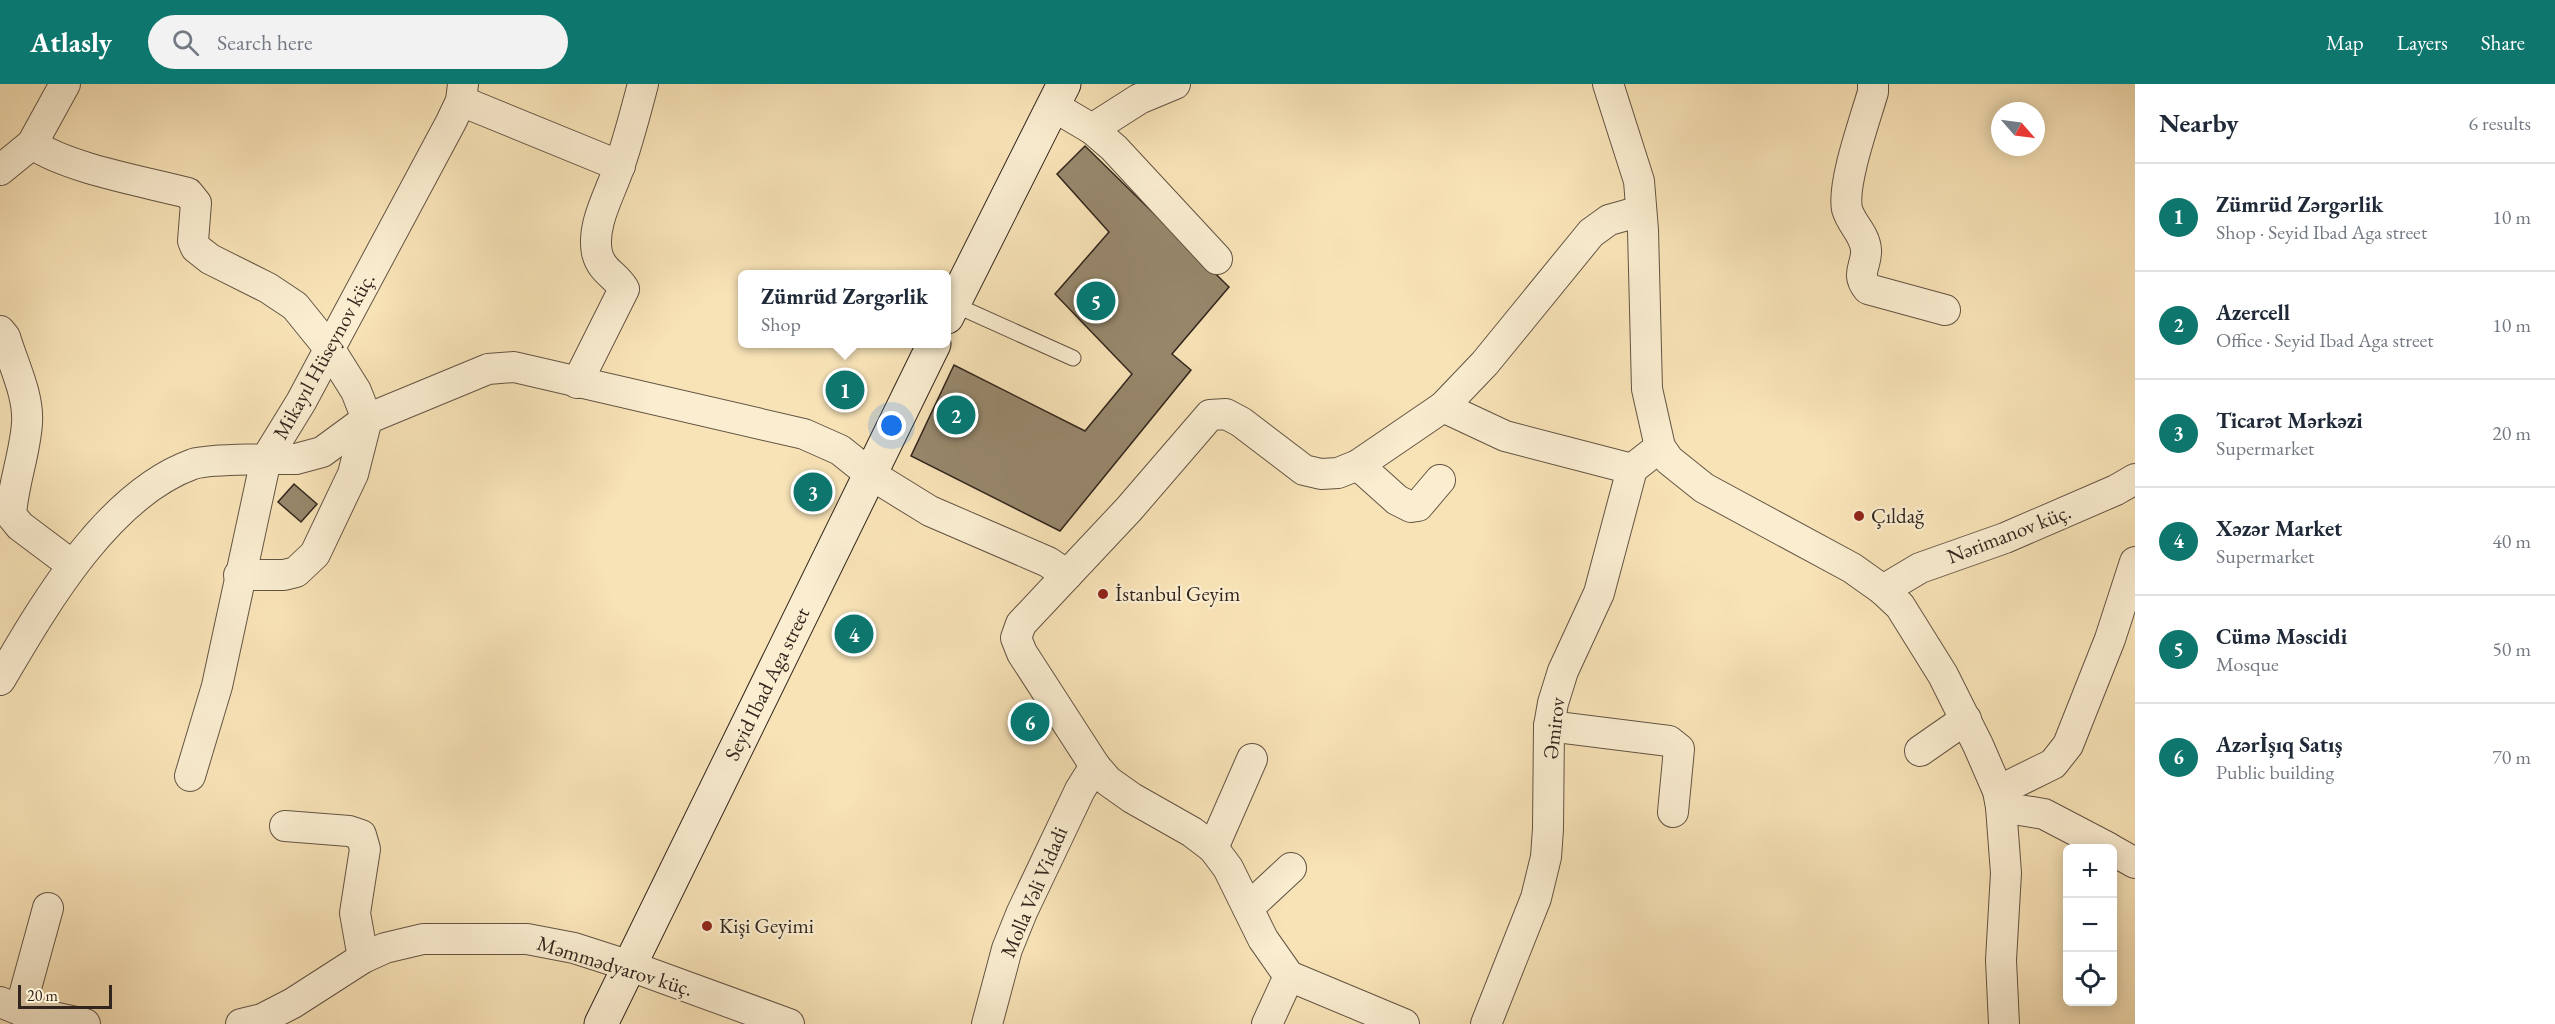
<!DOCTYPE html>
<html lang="en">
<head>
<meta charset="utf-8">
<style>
	:root { --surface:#fff; --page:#f2f2f3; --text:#1f2937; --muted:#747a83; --line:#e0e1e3; --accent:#0f766e }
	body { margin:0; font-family:"EB Garamond",serif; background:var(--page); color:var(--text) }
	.controls { position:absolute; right:18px; bottom:18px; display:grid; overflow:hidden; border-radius:9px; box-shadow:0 3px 15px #0003 }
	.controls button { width:54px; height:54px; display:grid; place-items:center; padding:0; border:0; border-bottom:2px solid var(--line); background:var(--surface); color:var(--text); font:30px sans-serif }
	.compass { position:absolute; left:1991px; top:18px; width:54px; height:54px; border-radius:50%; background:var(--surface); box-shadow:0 3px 15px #0003; rotate:118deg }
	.scale { position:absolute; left:18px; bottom:15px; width:94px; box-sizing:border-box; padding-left:6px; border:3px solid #31251d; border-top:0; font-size:16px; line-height:21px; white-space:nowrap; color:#31251d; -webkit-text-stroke:4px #faedd0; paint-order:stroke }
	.you { position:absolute; left:892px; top:342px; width:21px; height:21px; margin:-15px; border:4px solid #fff; border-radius:50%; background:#1a73e8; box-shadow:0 0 0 9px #1a73e833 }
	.badge { display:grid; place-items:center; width:39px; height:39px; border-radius:50%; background:var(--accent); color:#fff; font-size:20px; font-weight:700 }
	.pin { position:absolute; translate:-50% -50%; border:3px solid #fff; box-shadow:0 2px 6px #0006 }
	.popup { position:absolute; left:738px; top:186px; width:213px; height:78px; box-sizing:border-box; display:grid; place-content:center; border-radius:9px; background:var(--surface); filter:drop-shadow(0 2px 4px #0005); font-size:20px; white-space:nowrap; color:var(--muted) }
	.popup b { font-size:22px; color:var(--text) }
	.popup::after { content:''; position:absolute; left:50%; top:100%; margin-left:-12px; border:12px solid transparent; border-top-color:var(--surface) }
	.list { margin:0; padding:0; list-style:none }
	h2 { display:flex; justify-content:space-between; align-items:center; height:78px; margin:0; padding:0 24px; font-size:26px }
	h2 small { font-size:20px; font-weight:400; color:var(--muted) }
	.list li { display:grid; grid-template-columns:39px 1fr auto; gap:18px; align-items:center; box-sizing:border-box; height:108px; padding:0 24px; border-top:2px solid var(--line) }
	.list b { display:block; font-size:22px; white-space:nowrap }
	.list p { margin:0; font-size:20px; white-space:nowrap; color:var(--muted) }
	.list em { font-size:20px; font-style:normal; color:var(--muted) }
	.icon { flex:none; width:33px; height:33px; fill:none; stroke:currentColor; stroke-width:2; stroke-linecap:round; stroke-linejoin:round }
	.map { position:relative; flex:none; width:2135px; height:940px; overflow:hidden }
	header { display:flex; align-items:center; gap:36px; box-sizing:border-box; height:84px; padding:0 30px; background:var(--accent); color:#fff }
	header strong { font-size:28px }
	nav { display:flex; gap:33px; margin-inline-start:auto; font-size:21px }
	.search { width:420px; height:54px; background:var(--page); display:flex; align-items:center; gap:15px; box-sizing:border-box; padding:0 21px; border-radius:33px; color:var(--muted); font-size:22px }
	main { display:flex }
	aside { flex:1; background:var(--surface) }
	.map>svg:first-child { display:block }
	.building { fill:#98886d; stroke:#31251d; stroke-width:1.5 }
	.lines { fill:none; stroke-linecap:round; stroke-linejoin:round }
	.lane-casing { stroke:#635444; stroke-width:17 }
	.street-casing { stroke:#635444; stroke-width:32 }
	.secondary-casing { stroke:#31251d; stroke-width:35 }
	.lane { stroke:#faedd0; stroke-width:15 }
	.street { stroke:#faedd0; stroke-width:30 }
	.secondary { stroke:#faedd0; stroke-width:33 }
	.poi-dot { fill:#8f2418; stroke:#faedd0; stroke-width:2 }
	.labels { text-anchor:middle; stroke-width:4.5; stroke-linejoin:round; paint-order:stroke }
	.street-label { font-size:21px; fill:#31251d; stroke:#faedd0 }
	.poi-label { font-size:21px; fill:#31251d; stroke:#faedd0; text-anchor:start }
</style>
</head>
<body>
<header>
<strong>Atlasly</strong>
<div class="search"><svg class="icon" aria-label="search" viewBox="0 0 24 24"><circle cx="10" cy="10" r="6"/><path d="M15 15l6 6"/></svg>Search here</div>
<nav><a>Map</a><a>Layers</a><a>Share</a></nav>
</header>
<main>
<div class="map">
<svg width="2135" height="940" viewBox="0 0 2135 940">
	<rect width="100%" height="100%" fill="#f8e3b7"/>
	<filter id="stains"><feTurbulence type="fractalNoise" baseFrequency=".00333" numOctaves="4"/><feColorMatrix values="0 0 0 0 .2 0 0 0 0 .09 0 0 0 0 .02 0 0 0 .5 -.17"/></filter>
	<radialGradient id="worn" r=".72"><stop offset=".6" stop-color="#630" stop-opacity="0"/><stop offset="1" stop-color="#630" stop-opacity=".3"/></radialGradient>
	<g class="building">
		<path d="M1085 62 1229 203 1172 270 1191 286 1060 447 911 372 954 281 1085 347 1132 290 1055 210 1109 148 1057 90Z"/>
		<path d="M294 400 317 420 301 438 278 418Z"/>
	</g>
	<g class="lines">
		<defs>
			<path id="lane" d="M953 220 1073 274"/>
			<g id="street">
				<path d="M1608 0 1639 97 1643 146 1647 305 1660 363 1669 376 1704 404 1852 484 1883 506 1900 522 1943 591 1978 661 1998 707 2001 723 2006 789 2001 876 2004 940"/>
				<path d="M1873 0V8C1865 36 1842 99 1847 125 1851 140 1865 150 1866 166 1867 182 1855 189 1868 205L1945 226"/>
				<path d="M461 17 620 82"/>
				<path d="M1053 22 1092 45 1139 15 1175 0"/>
				<path d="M1092 45 1114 64 1217 175"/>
				<path d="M32 60C70 85 142 97 188 109L196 119 193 157 196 164 210 175 268 204 295 222 329 264 356 307 367 335 353 390 315 470 296 488 284 491H239"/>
				<path d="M0 86 32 60 65 0"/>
				<path d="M0 247 5 253C13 280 29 311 27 339 25 370 13 400 11 431L20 442 72 481"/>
				<path d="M577 299 624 205C615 190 602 188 597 169 591 139 612 107 620 80 629 54 636 27 643 0"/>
				<path d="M1443 323 1505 352 1632 385"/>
				<path d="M1358 381 1397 416 1411 423 1418 422 1440 396"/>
				<path d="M1067 491 1129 425 1210 331 1226 330 1241 338 1304 386 1321 390 1338 389 1358 381 1443 323 1485 279 1591 149 1609 136 1641 127"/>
				<path d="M1883 506 1920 484 2005 454 2116 406 2135 395"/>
				<path d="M0 596C44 521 107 411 193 380 210 375 247 376 266 375L301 318 451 38 461 17 463 0"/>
				<path d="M1549 642 1669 657 1679 665 1673 728"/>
				<path d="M1920 667 1966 635"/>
				<path d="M190 692 217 602 266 375H296L322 368 367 335 488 285 514 283 804 350 840 366 870 390 930 427 1048 478 1067 491 1021 540 1016 554 1022 569 1095 682 1108 697 1132 714 1192 748 1213 764 1228 784 1263 855 1289 892 1404 940"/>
				<path d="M1998 707 2053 680 2068 661 2110 555 2135 478"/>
				<path d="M2001 723 2044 730 2109 764"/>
				<path d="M285 742 349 747 361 751 365 765 355 829 363 874"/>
				<path d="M1213 764 1252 675"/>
				<path d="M2112 766 2135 779"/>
				<path d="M1248 824 1291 784"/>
				<path d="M0 918 20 926 85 940"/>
				<path d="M20 926 48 824"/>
				<path d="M241 940 262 935 293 919 363 874 385 864 423 855H527L574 864 630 882 789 940"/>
				<path d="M987 940 1007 865 1022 828 1080 706 1095 682"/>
				<path d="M1267 940 1289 892"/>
				<path d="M1486 940 1536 814 1546 773 1548 745 1549 642 1553 619 1563 587 1599 509 1632 385 1660 363"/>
			</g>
			<g id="secondary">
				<path d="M947 233 1064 0"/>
				<path d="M601 940 934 260"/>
			</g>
		</defs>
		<use href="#lane" class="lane-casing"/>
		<use href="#street" class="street-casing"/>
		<use href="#secondary" class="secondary-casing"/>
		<use href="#lane" class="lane"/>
		<use href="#street" class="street"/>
		<use href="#secondary" class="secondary"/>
	</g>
	<g class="poi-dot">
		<circle cx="1859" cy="432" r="6"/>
		<circle cx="1103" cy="510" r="6"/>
		<circle cx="707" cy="842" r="6"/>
	</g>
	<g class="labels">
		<g class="street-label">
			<text transform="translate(324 272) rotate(-61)" y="7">Mikayıl Hüseynov küç.</text>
			<text transform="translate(2009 450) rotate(-21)" y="7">Nərimanov küç.</text>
			<text transform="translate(767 600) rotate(-64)" y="7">Seyid Ibad Aga street</text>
			<text transform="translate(1554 644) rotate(-83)" y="7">Əmirov</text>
			<text transform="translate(1034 808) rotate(-67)" y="7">Molla Vəli Vidadi</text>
			<text transform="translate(615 882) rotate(17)" y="7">Məmmədyarov küç.</text>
		</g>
		<g class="poi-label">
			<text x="1871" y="439">Çıldağ</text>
			<text x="1115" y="517">İstanbul Geyim</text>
			<text x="719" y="849">Kişi Geyimi</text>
		</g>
	</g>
	<rect width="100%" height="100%" filter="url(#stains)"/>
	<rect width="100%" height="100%" fill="url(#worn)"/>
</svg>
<div class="controls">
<button>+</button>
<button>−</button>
<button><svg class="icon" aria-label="locate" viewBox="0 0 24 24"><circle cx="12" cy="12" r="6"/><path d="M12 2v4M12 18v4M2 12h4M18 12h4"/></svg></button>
</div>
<svg class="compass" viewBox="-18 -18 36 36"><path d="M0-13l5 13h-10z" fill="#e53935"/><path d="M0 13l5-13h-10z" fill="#747a83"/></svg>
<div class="scale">20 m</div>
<div class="you"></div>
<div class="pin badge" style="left:845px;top:306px">1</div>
<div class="popup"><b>Zümrüd Zərgərlik</b>Shop</div>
<div class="pin badge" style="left:956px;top:331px">2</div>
<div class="pin badge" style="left:813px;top:408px">3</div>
<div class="pin badge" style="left:854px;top:550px">4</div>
<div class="pin badge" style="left:1096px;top:217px">5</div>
<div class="pin badge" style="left:1030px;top:638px">6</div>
</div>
<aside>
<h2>Nearby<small>6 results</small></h2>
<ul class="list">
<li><span class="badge">1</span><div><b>Zümrüd Zərgərlik</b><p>Shop · Seyid Ibad Aga street</p></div><em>10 m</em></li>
<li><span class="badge">2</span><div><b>Azercell</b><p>Office · Seyid Ibad Aga street</p></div><em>10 m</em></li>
<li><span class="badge">3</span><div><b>Ticarət Mərkəzi</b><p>Supermarket</p></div><em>20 m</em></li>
<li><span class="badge">4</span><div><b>Xəzər Market</b><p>Supermarket</p></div><em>40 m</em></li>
<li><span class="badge">5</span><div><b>Cümə Məscidi</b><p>Mosque</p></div><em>50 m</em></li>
<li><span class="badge">6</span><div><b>Azərİşıq Satış</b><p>Public building</p></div><em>70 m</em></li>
</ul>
</aside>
</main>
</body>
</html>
